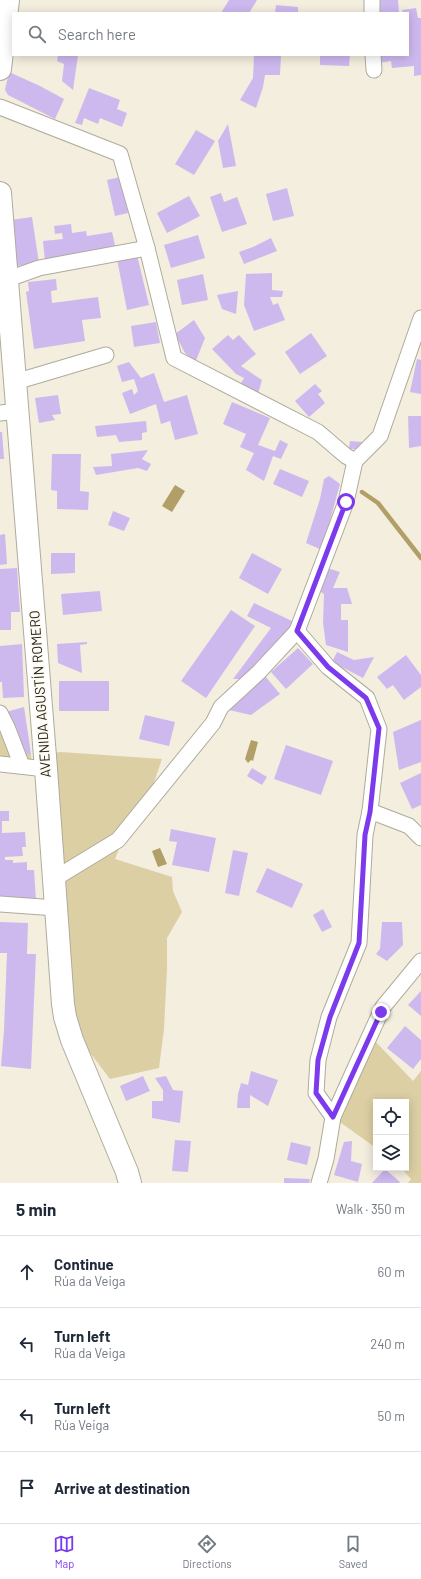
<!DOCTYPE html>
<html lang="en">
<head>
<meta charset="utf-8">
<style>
	:root { --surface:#fff; --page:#f6f6f7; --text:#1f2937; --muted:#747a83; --line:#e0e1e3; --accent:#7c3aed }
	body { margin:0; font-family:Barlow,sans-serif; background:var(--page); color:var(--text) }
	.controls { position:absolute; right:12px; bottom:12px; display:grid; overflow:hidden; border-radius:0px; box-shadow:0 2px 10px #0003 }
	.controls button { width:36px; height:36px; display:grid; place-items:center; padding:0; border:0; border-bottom:1px solid var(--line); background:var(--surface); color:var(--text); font:20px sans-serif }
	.stop { position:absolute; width:12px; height:12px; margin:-9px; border:3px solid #7c3aed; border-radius:50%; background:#fff }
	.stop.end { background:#7c3aed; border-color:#fff; box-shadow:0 1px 4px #0008 }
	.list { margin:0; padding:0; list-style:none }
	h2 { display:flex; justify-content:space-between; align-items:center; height:52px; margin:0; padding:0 16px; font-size:17px }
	h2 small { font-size:13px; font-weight:400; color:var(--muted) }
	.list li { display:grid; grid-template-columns:26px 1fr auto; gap:12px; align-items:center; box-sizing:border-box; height:72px; padding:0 16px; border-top:1px solid var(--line) }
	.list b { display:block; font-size:15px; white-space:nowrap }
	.list p { margin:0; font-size:13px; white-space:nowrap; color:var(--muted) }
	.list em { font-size:13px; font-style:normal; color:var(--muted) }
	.icon { flex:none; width:22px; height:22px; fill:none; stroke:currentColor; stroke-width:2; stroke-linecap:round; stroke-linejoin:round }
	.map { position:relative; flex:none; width:421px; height:1183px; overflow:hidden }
	.search { position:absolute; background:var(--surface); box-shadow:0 2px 10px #0003; left:12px; right:12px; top:12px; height:44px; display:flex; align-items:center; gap:10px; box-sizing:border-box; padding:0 14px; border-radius:0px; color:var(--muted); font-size:15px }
	.sheet { height:340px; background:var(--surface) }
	nav { display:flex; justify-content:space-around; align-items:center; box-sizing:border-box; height:56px; border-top:1px solid var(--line); background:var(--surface); font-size:11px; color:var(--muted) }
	nav a { display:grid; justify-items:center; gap:2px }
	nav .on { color:var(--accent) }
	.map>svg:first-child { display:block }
	.green { fill:#ddcfa4 }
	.water { fill:#b29f67 }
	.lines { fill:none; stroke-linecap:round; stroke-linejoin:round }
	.stream { stroke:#b29f67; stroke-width:4.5 }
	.building { fill:#ceb9ef }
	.street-casing { stroke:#afab9c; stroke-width:17 }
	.secondary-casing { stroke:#afab9c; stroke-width:24 }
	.street { stroke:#fff; stroke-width:15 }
	.secondary { stroke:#fff; stroke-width:22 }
	.route { stroke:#7c3aed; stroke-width:5 }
	.labels { text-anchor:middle; stroke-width:3.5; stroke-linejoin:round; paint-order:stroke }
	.street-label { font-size:14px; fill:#23211b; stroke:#fefbf2 }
</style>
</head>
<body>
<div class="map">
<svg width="421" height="1183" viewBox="0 0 421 1183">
	<rect width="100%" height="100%" fill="#f3eede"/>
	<g class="green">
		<path d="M0 733 26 754H31L32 768 0 764Z"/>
		<path d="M61 752 162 759 153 785 127 829 115 859 172 877 173 891 182 912 167 938V969L164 1029 159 1068 110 1079 66 1021 45 754Z"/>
		<path d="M372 1038 413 1081 421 1071V1183H408L411 1179 401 1168H406V1102H376V1148L333 1117Z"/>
	</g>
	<g class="water">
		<path d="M175 485 185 491 172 512 162 506Z"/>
		<path d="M251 740 258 742 253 761 251 760 248 763 245 759Z"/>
		<path d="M160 848 167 864 158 867 152 851Z"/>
	</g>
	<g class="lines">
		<path class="stream" d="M362 492 378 503 421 558"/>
	</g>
	<g class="building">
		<path d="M229 0H257L249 13H221Z"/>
		<path d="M376 0H398L399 13H377Z"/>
		<path d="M276 5 298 7V13H275Z"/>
		<path d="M416 8 418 18H421V75L414 76V66L392 68 391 61 379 63 378 55H408V13H403L402 10Z"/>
		<path d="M58 55H78L73 90 62 81 64 64 57 61Z"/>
		<path d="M254 55H281L280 75H265L263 87 256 108 240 100 253 78Z"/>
		<path d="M320 55H350L349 66 320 65Z"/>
		<path d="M9 72 40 86 64 99 55 119 8 95 5 90Z"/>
		<path d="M89 88 120 100 117 109 127 113 122 127 100 118 98 124 84 118 82 125 75 123Z"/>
		<path d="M228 124 236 166 223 168 218 141Z"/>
		<path d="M196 130 215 141 194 175 175 164Z"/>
		<path d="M120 177 128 213 115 216 107 180Z"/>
		<path d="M287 188 294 216 273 221 266 194Z"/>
		<path d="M221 193 224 202 237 197 247 224 222 232 210 197Z"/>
		<path d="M189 196 200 216 167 233 157 213Z"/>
		<path d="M32 217 39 263 17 266 11 220Z"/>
		<path d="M71 224 72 233 86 231 87 236 112 232 116 250 45 261 43 241 63 239 62 233 55 234 54 226Z"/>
		<path d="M198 235 205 258 171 268 164 245Z"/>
		<path d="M271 238 277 251 244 264 239 252 253 247Z"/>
		<path d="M137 255 149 305 127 310 117 259Z"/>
		<path d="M272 273V290L283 291 282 297H270L273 305 278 303 285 320 254 331 244 305 246 274Z"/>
		<path d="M203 274 208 300 182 305 177 280Z"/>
		<path d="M56 279 57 290 51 291 52 303 98 297 101 318 82 320 85 341 34 349 26 292 29 291 28 282Z"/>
		<path d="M238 291 236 314 222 309 217 295Z"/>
		<path d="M194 320 205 338 195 363 185 353 175 334Z"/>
		<path d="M156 322 160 343 134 347 131 326Z"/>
		<path d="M311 333 327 356 300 374 285 352Z"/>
		<path d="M228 335 233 340 239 335 256 354 241 366 262 380 258 394 241 383 244 378 236 374 212 349Z"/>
		<path d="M417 359 421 360V394L410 392Z"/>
		<path d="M129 362 141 378 154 373 164 402 187 395 198 434 175 440 170 421 161 424 156 404 130 414 122 393 132 389 134 395 138 391 134 379 122 382 117 366Z"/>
		<path d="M315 384 322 391 318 394 325 403 309 417 295 401Z"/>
		<path d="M58 395 61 414 52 415 55 420 39 423 35 398Z"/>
		<path d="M232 402 270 418 258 445 275 451 280 440 288 444 281 459 273 456 264 481 246 470 254 453 240 447 246 434 223 424Z"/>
		<path d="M408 416H421V446L409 448Z"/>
		<path d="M146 421 147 432 142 433V440L119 442 116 435 97 437 95 426Z"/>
		<path d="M0 432H2L4 459H0Z"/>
		<path d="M350 441 362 442V449H349Z"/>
		<path d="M148 450 142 459 151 464 147 471 138 468 96 475 93 467 112 466 111 454Z"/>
		<path d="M52 454H81L80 491 89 492 88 510 57 509V491L51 490Z"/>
		<path d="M280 469 309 481 302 497 273 484Z"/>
		<path d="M329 476 340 484 322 550 306 543 320 499 324 479Z"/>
		<path d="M113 511 130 518 124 531 108 525Z"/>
		<path d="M5 534 7 564 0 565V535Z"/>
		<path d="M51 553H75V573L51 574Z"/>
		<path d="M252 553 282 569 268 594 239 578Z"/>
		<path d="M17 568 20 612H11V630H0V569Z"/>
		<path d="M327 568 340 572 333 588H347L352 604H341V620H348V652L326 645 323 623 324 594 318 590Z"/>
		<path d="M100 591 102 611 63 615 61 594Z"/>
		<path d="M254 603 294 622 287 635 242 679H233L271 628 247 616Z"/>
		<path d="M231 610 255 626 206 698 181 681Z"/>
		<path d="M87 642V644L80 645 82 673 58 663 57 644Z"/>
		<path d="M22 644 24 697 3 698 2 682H0V646Z"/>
		<path d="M298 648 313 664 286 689 271 672Z"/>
		<path d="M337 652 354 660 374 657 363 678 332 662Z"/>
		<path d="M406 655 421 675V687L404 700 393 685 387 689 377 677Z"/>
		<path d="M265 676 280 694 251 715 229 710Z"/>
		<rect x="59" y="681" width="50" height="30"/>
		<path d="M24 707 31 754H26L6 712Z"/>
		<path d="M145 715 175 722 169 746 139 739Z"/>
		<path d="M421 720V762L399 770 393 732Z"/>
		<path d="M286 745 333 761 321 795 274 779Z"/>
		<path d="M252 768 267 777 262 785 247 776Z"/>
		<path d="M421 773V805L412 809 400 783Z"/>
		<path d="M0 811H9V821H2V833L25 832 26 847H22L23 856 5 857V860H13V863L27 862V870H34L36 901 13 902V897H0Z"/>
		<path d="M171 829 216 838 209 872 172 865 177 842 169 841Z"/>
		<path d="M233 850 248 853 239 896 225 893Z"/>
		<path d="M267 868 303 884 292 908 256 892Z"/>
		<path d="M323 909 332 927 322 932 313 915Z"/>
		<path d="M0 922 28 923 27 954H36L31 1069 1 1066 4 1030 7 953H0Z"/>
		<path d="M382 922H402L403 945 387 961 376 954 380 949Z"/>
		<path d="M421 991V1016L408 1005Z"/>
		<path d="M405 1026 421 1040V1059L413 1069 387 1048Z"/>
		<path d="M251 1071 278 1080 268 1106 250 1095V1108H237L238 1094 241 1083 248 1085Z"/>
		<path d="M143 1076 150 1091 126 1101 120 1086Z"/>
		<path d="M166 1076 173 1090 183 1091 180 1123 152 1118V1101H163V1090L155 1078Z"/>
		<path d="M175 1140 191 1141 188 1172 172 1171Z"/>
		<path d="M352 1141 351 1161 362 1164 358 1182 334 1175 344 1142Z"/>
		<path d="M291 1142 311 1147 307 1165 287 1160Z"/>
		<path d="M385 1169 400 1182 399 1183H372Z"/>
		<path d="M284 1178 310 1179 309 1183H284Z"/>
	</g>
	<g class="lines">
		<defs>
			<g id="street">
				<path d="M372 0V13"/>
				<path d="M373 55 374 70"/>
				<path d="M0 107 120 154 147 248 174 358 318 432 346 456 355 461"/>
				<path d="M0 282 39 268 147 248"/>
				<path d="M15 382 106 355"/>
				<path d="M0 413 18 411"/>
				<path d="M0 713 7 727 22 766"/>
				<path d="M0 764 46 769"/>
				<path d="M370 811 409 826 421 838"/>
				<path d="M54 879 118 840 213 723 221 707 259 672 297 631"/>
				<path d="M0 904 56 908"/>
				<path d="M333 1117 316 1093 318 1060 329 1017 359 943 365 835 370 811 379 729 367 698 328 667 297 631 346 502 355 461 380 436 421 318"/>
				<path d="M319 1183 326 1159 333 1117 356 1066 383 1007 421 961"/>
			</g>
			<g id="secondary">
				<path d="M0 69 8 0"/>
				<path d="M0 193 46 769 63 1004 65 1017 72 1040 127 1172 130 1183"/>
			</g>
		</defs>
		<use href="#street" class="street-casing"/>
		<use href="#secondary" class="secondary-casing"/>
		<use href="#street" class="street"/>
		<use href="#secondary" class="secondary"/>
	</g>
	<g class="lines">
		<path class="route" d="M346 502 297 631 328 667 366 698 379 728 370 812 365 835 359 943 330 1017 318 1060 316 1093 333 1117 381 1012"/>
	</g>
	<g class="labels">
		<g class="street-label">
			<text transform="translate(40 694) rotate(-94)" y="5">AVENIDA AGUSTÍN ROMERO</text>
		</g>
	</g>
</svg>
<div class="controls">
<button><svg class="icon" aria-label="locate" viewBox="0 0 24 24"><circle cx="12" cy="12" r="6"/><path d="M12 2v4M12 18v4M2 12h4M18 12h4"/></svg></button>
<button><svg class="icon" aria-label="layers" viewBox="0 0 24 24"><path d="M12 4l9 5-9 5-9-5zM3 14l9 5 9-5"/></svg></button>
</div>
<div class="stop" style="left:346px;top:502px"></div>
<div class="stop end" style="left:381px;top:1012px"></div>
<div class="search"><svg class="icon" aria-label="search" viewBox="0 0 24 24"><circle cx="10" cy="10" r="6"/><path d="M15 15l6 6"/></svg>Search here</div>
</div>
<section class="sheet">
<h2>5 min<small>Walk · 350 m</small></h2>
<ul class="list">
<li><svg class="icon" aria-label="ahead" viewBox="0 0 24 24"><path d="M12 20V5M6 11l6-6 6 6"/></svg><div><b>Continue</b><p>Rúa da Veiga</p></div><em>60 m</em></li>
<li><svg class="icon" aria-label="left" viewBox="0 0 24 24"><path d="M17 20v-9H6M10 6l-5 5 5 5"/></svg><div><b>Turn left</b><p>Rúa da Veiga</p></div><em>240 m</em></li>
<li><svg class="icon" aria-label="left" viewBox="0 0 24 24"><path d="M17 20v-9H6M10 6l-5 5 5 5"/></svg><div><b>Turn left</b><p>Rúa Veiga</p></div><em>50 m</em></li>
<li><svg class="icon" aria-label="arrive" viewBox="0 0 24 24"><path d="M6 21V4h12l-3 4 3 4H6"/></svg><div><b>Arrive at destination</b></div></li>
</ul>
</section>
<nav>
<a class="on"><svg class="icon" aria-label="map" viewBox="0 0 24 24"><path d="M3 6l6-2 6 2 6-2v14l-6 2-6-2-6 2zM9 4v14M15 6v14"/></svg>Map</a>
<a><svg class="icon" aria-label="directions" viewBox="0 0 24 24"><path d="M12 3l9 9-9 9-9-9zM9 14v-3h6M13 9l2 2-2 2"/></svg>Directions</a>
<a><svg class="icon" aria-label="saved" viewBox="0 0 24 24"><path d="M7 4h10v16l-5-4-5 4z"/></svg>Saved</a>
</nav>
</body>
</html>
